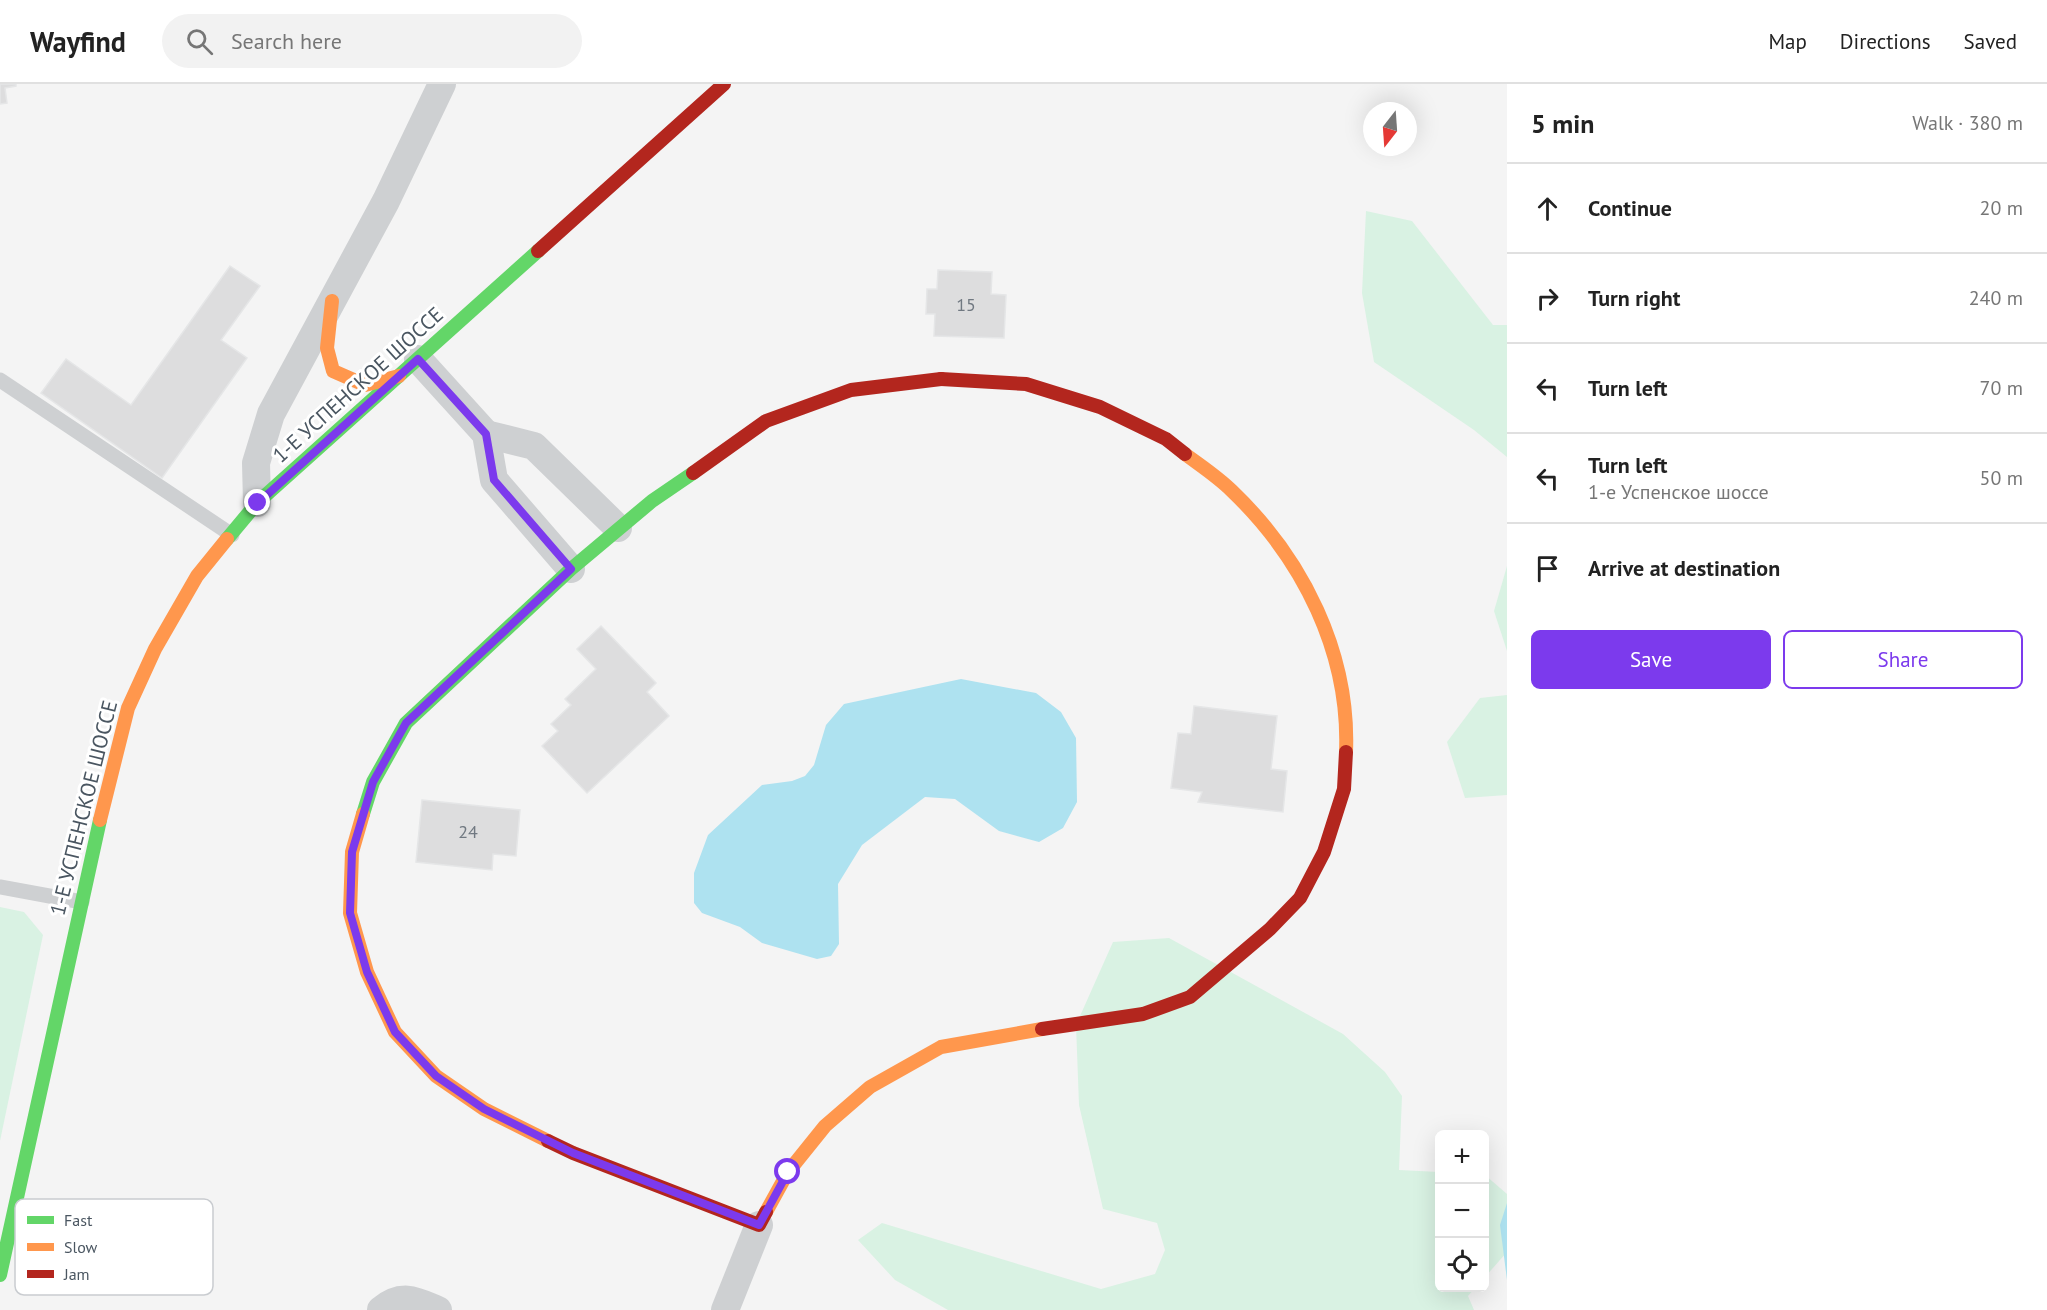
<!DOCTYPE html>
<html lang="en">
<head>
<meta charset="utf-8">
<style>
	:root { --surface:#fff; --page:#f2f2f2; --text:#222; --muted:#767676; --line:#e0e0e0; --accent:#7c3aed }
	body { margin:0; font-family:"PT Sans",sans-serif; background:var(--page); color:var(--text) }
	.controls { position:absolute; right:18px; bottom:18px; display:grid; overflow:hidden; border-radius:9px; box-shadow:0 6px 24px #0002 }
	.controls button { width:54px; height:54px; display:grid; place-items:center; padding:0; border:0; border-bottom:2px solid var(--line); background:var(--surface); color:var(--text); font:30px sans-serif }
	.compass { position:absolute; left:1363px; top:18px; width:54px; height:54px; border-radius:50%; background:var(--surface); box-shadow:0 6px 24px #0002; rotate:197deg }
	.stop { position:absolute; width:18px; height:18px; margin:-14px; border:4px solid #7c3aed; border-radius:50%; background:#fff }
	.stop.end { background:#7c3aed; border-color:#fff; box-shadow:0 2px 6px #0008 }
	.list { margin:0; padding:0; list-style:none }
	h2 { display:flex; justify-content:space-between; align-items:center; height:78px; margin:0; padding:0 24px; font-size:26px }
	h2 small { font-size:20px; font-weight:400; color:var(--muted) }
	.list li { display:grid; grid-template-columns:39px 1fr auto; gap:18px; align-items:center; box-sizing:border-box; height:90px; padding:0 24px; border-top:2px solid var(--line) }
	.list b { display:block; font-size:22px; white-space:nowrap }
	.list p { margin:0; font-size:20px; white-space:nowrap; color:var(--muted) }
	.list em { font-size:20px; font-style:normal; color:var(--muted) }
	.actions { display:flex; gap:12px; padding:18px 24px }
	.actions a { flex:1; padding:14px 0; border:2px solid var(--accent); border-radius:9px; text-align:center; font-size:21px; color:var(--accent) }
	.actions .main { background:var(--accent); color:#fff }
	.icon { flex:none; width:33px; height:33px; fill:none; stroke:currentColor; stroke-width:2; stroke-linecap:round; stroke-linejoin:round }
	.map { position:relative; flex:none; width:1507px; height:1226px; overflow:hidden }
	header { display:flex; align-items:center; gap:36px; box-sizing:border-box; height:84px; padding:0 30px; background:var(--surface); border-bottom:2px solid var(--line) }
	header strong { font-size:28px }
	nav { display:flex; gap:33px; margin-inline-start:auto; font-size:21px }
	.search { width:420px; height:54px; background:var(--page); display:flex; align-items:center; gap:15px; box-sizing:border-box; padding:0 21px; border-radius:33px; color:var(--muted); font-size:22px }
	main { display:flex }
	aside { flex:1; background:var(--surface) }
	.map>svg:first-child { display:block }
	.green { fill:#d9f2e3 }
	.water { fill:#aee2f0 }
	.building { fill:#ddddde; stroke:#e5e6e7; stroke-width:1.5 }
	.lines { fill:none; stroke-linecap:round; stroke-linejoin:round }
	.lane { stroke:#ced0d2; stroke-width:15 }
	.street { stroke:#ced0d2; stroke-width:28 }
	.fast { stroke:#63d668; stroke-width:14 }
	.slow { stroke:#ff974d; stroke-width:14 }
	.jam { stroke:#b3261e; stroke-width:14 }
	.route { stroke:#7c3aed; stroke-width:8 }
	.labels { text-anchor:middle; stroke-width:6; stroke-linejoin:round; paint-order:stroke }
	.number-label { font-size:18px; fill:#707881 }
	.street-label { font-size:21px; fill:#4a5661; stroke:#fff }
	.key { fill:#fff; stroke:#c9ccd0; stroke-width:1.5 }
	.key-label { font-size:16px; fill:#4a5661 }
</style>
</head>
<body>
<header>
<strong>Wayfind</strong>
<div class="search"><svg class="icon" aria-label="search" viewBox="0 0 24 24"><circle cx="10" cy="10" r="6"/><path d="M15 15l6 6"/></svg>Search here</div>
<nav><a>Map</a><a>Directions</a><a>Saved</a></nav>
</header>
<main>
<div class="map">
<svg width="1507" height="1226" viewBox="0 0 1507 1226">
	<rect width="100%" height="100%" fill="#f4f4f4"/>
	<g class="green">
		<path d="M1366 127 1412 137 1493 241H1507V373L1474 346 1374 278 1362 209Z"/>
		<path d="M1507 482V567L1494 527Z"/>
		<path d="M1507 611V711L1465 714 1447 658 1480 614Z"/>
		<path d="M0 823 24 828 43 851 0 1057Z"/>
		<path d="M1169 854 1343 950 1385 988 1402 1012 1399 1086 1439 1088 1440 1204H1475L1468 1212 1474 1226H948L895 1196 858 1156 882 1139 1101 1205 1155 1190 1165 1166 1157 1139 1103 1125 1079 1021 1076 941 1113 858Z"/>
		<path d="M1485 1091 1507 1110V1168L1485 1193Z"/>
	</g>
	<g class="water">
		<path d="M961 595 1036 609 1061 628 1076 654 1077 718 1063 744 1039 758 999 747 955 715 925 713 862 761 838 800 839 860 831 872 817 875 762 859 740 843 702 829 694 819V789L708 751 762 701 792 697 805 692 814 681 826 641 844 620Z"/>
		<path d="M1507 1119V1196L1500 1141Z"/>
	</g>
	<g class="building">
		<path d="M0 0H16V2L5 4 7 19 0 20Z"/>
		<path d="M230 182 260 202 221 256 247 274 162 394 41 309 66 275 131 321Z"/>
		<path d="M938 186 992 188 991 210 1006 211 1004 254 934 252 935 230H926L927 205H937Z"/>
		<path d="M601 542 656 599 647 608 669 632 587 709 542 662 558 647 551 640 571 621 565 615 596 585 577 565Z"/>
		<path d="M1194 622 1277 632 1271 685 1287 687 1283 728 1198 718 1202 708 1171 704 1178 649 1191 650Z"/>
		<path d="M422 716 520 726 516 772 493 770 492 786 416 778Z"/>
	</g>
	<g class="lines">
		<g class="lane">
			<path d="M0 296 232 451"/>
			<path d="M0 803 82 818"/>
		</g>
		<g class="street">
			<path d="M418 275 486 350 494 396 571 485"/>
			<path d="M486 350 534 362 618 444"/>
			<path d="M257 419 256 379 271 330 386 117 442 0"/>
			<path d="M381 1226C402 1208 417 1217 438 1226"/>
			<path d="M725 1226 759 1141"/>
		</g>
		<g class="fast">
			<path d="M227 455 257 419 538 167"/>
			<path d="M363 730 373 698 406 639 571 485 652 417 693 389"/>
			<path d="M0 1191 100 736"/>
		</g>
		<g class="slow">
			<path d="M332 217 327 264 333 287 365 301 399 292"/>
			<path d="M1185 370C1201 382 1218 393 1232 407 1303 475 1350 569 1346 668"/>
			<path d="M363 730 352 768 350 829 367 888 395 948 436 992 484 1025 548 1057"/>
			<path d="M100 736 128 624 155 565 197 492 227 455"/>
			<path d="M766 1128 788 1088 825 1042 870 1003 941 963 1042 945"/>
		</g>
		<g class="jam">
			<path d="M538 167 724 0"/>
			<path d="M941 295 1026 300 1100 323 1166 355 1185 370"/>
			<path d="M693 389 766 337 851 306 941 295"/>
			<path d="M1042 945 1143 930 1190 913 1270 845 1300 814 1324 768 1344 705 1346 668"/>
			<path d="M548 1057 573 1069 759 1141 766 1128"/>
		</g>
	</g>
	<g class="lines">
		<path class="route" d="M258 419 418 275 486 350 494 396 571 485 406 639 373 698 352 768 350 829 367 888 395 948 436 992 484 1025 573 1069 759 1141 788 1088"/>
	</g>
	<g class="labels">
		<g class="number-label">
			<text x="966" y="227">15</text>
			<text x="468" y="754">24</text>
		</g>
		<g class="street-label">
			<text transform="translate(358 301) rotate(-42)" y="7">1-Е УСПЕНСКОЕ ШОССЕ</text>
			<text transform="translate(84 724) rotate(-76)" y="7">1-Е УСПЕНСКОЕ ШОССЕ</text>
		</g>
	</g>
	<rect x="15" y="1115" width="198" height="96" rx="9" class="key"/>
	<rect x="27" y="1132" width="27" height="8" fill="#63d668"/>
	<rect x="27" y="1159" width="27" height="8" fill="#ff974d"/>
	<rect x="27" y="1186" width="27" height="8" fill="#b3261e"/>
	<g class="key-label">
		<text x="64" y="1142">Fast</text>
		<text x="64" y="1169">Slow</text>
		<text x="64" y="1196">Jam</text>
	</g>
</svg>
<div class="controls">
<button>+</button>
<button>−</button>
<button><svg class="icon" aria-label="locate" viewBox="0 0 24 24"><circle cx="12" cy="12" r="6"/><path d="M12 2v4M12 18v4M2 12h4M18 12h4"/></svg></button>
</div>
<svg class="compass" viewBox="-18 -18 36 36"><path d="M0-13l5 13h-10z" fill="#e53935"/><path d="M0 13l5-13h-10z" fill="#767676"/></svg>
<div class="stop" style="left:788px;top:1088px"></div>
<div class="stop end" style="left:258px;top:419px"></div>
</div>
<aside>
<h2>5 min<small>Walk · 380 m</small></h2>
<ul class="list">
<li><svg class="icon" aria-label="ahead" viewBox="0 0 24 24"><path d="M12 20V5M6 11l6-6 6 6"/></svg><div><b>Continue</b></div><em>20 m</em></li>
<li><svg class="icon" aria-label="right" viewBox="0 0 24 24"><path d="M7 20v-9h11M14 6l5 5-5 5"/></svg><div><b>Turn right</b></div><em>240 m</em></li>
<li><svg class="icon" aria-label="left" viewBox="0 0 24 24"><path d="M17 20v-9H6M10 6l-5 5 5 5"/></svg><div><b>Turn left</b></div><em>70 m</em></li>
<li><svg class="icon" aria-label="left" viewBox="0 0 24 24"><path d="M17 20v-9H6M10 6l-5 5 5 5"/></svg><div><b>Turn left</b><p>1-е Успенское шоссе</p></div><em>50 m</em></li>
<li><svg class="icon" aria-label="arrive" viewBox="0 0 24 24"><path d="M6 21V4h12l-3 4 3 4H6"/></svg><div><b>Arrive at destination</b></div></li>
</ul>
<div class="actions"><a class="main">Save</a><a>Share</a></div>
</aside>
</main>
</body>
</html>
